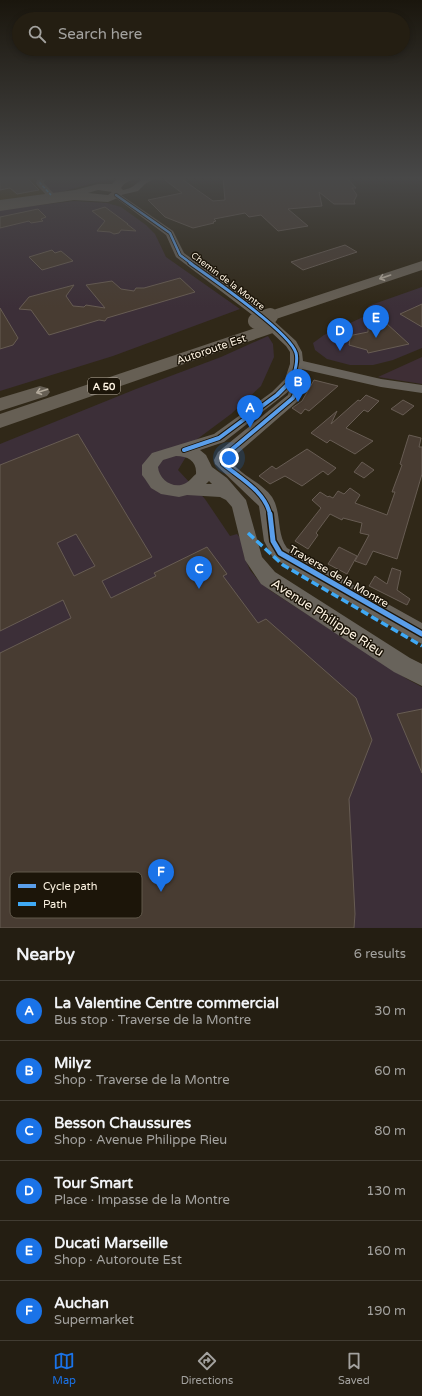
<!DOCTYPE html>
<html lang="en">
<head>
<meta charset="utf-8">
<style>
	:root { --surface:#241e12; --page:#2c271b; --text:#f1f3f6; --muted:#a3a29f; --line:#413c32; --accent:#1a73e8 }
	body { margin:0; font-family:"Varela Round",sans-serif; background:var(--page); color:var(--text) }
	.you { position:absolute; left:229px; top:458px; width:14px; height:14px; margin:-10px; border:3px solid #fff; border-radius:50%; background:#1a73e8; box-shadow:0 0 0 6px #1a73e833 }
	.badge { display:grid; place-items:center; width:26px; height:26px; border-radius:50%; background:var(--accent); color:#fff; font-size:13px; font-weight:700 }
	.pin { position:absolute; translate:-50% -33px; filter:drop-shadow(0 1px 2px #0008) }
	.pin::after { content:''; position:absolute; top:21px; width:14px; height:12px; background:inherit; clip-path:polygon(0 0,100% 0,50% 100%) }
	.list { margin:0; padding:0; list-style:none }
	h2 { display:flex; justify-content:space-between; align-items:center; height:52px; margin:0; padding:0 16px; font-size:17px }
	h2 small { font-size:13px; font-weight:400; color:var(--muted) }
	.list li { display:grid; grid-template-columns:26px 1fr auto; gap:12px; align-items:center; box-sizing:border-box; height:60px; padding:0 16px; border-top:1px solid var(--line) }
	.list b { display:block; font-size:15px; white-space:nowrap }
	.list p { margin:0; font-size:13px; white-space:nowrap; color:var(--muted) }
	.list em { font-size:13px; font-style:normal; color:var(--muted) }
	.icon { flex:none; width:22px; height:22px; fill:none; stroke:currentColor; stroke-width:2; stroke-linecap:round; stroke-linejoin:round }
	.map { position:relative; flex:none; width:422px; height:928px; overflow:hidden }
	.search { position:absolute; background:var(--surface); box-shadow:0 2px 6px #0003; left:12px; right:12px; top:12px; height:44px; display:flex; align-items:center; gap:10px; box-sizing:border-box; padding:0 14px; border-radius:22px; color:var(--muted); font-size:15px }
	.sheet { height:412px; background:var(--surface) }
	nav { display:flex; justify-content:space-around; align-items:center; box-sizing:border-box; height:56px; border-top:1px solid var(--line); background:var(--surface); font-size:11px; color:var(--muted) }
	nav a { display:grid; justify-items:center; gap:2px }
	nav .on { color:var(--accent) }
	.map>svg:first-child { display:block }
	.commercial { fill:#3c2f38 }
	.built { fill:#43320e }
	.education { fill:#3e2e35 }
	.building { fill:#483c32; stroke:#675c53; fill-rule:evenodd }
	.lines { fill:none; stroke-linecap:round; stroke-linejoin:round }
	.minor { fill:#68635b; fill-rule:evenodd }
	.major { fill:#696258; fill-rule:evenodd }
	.highway { fill:#665f54; fill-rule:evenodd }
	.highway-bridge { stroke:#665f54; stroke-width:16 }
	.quiet-far1 { stroke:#3fa9f5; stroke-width:1.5; stroke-dasharray:3.5 1.5; stroke-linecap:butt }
	.quiet { stroke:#3fa9f5; stroke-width:3.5; stroke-dasharray:8 3.5; stroke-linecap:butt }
	.cycleway-far3-casing { stroke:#1c1509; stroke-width:4 }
	.cycleway-far2-casing { stroke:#1c1509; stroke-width:5 }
	.cycleway-far1-casing { stroke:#1c1509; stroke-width:6 }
	.cycleway-casing { stroke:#1c1509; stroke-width:8 }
	.cycleway-far3 { stroke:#5a9eea; stroke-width:2.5 }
	.cycleway-far2 { stroke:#5a9eea; stroke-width:3 }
	.cycleway-far1 { stroke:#5a9eea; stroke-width:4 }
	.cycleway { stroke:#5a9eea; stroke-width:5 }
	.oneway { stroke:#b2a99b }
	.labels { text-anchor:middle; stroke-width:3; stroke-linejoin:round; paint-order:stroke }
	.far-street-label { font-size:9px; fill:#fdf3e2; stroke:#1c1509 }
	.shield { fill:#1c1509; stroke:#bab0a1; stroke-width:1 }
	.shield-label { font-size:10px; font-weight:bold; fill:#fdf3e2 }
	.street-label { font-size:11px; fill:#fdf3e2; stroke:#1c1509 }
	.near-street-label { font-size:13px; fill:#fdf3e2; stroke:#1c1509 }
	.key { fill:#1c1509; stroke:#60584a; stroke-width:1 }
	.key-label { font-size:11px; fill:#fdf3e2 }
</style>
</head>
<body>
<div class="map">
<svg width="422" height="928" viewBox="0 0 422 928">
	<rect width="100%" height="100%" fill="#302818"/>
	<g class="commercial">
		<path d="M43 177H111L113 178 53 194 41 182Z"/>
		<path d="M74 201 107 203 121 207 146 225 155 234 166 257 240 309 113 356 0 391V210Z"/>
		<path d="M422 287V348L393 360 373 365H350L327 359 315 350 313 343 324 335 374 312 368 306Z"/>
		<path d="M268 336 273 344 274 357 261 386 231 414 196 440 178 470 205 499 230 536 237 534 242 540 244 556 250 570 259 581 271 591 407 679 422 687V928H0V444L136 389 221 357Z"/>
	</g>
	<path class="built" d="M0 177H37L35 183 48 195 0 202Z"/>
	<path class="education" d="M422 357V384L378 377Z"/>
	<g class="building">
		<path d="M0 177 27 178 39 190 17 194 10 188 0 190Z"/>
		<path d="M179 177 213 201 225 200 223 177H346L356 188H352L357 195 354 201 355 204H334L319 192 322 206 288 209 308 226 278 231 261 215 249 217 245 213 214 219 216 221 213 222 214 223 193 228 165 217 148 200 182 193 165 180Z"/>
		<path d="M105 207 128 224H127L136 231 121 230 119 233 114 234 110 232 97 231 105 221 92 211Z"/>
		<path d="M38 209 46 217 41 219 43 221 31 223 29 221 0 228V217Z"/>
		<path d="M345 245 357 252 303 270 291 262Z"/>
		<path d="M52 250 55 253 61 251 73 261 42 270 29 257Z"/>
		<path d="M180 278 195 292 107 318 105 321 99 320 49 335 31 310 19 309 29 297 74 285 66 296 73 306 84 307 86 305 105 308 86 285 112 281 121 289 134 291 136 288H144Z"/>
		<path d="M422 304V327L400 314Z"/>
		<path d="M0 308 18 338 13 345 0 349Z"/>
		<path d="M386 323 409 344 368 353 367 350 349 345 350 339 353 335 368 332V327Z"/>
		<path d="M314 380 338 386 309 411 305 409 301 414 292 408 302 401Z"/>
		<path d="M366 395 379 401 368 412 364 410 346 428 373 441 355 454 330 440 327 443 311 433 337 411 331 424 358 400 360 401Z"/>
		<path d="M403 400 414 406 403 415 391 409Z"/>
		<path d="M78 434 152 557 102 581 111 598 156 576 154 573 207 547 227 574 223 576 258 623 266 619 356 698 372 740 349 799 355 914 354 928H0V653L71 618 63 600 0 631V465ZM76 534 95 566 74 576 57 543Z"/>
		<path d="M409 435 421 438 419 447H422V474L397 559 373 551 366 565 355 561 369 535 360 533 362 523 343 518 342 520 330 514 316 533 318 535 308 549 295 541 321 508 312 500 320 492 328 497 329 496 333 498 338 491 344 494 350 488 360 495 355 503 387 515 395 492H392L402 465 400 464Z"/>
		<path d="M307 449 336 468 328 475 323 471 302 486 285 476 270 484 259 476 272 466 276 469Z"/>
		<path d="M362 462 374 470 364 478 354 472Z"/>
		<path d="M339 547 357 556 347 574 328 564Z"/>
		<path d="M392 568 401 571 397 590 410 599 407 605 369 586 375 576 387 584Z"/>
		<path d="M422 709V773L397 714Z"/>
	</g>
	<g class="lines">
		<g class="minor">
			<path d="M38 177H46L44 183 55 195 54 197H48L37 185 36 183Z"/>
			<path d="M146 177H157L145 184 138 191 121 195 173 231 184 253 263 311 296 341 302 352 303 361 381 379 422 385V393L381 387 302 369 298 381 302 393 298 401 230 460C240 475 261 482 272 497 282 513 276 533 287 548L422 623V644L273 558 264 541 259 506 215 464 214 460 218 452 288 395 289 391 224 442 200 450 206 455 212 467 227 478 246 500 262 557 275 572 410 658 422 664V686L394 672 261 584 245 560 232 507 226 500 220 497 187 495 179 497 161 494 151 488 145 479 142 475V465L152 453 214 434 272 392 285 379 290 364V352L286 346 255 317 176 257 166 235 112 195C118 189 125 191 132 187 137 184 140 180 146 177ZM176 456C188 456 197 461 196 474 193 476 190 481 186 483 174 490 159 480 158 467L163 460ZM209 481 212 484H206Z"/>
		</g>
		<path class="major" d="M122 177H137L124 184 121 188 124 191 120 197 108 202 74 200 0 211V200L75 190 98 184H112L116 180ZM98 190 112 192 108 195 88 193Z"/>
		<g class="highway">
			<path d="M422 261V270L276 319 270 321 264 319 262 316 264 313Z"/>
			<path d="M267 324 273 325 275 329 273 333 0 428V414Z"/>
			<path d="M40 386 47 388 50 392 47 396 0 411V398Z"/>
		</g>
		<path class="highway-bridge" d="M256 321 270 316"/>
		<path class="quiet-far1" d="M42 177 40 183 51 195"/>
		<path class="quiet" d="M248 533 283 565 422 646"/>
		<defs>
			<path id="cycleway-far3" d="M116 195 170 233 180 255 192 264"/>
			<path id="cycleway-far2" d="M190 263C210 277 291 333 296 353 298 360 296 367 294 374"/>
			<g id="cycleway-far1">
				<path d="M184 450 219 438 277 395 291 381 294 373"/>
				<path d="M270 515C266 492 240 478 223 464L222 460 224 456 293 398 296 391 291 381"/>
			</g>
			<path id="cycleway" d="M270 514 273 541 280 553 422 634"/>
		</defs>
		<use href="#cycleway-far3" class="cycleway-far3-casing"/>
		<use href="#cycleway-far2" class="cycleway-far2-casing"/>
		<use href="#cycleway-far1" class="cycleway-far1-casing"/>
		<use href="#cycleway" class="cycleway-casing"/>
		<use href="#cycleway-far3" class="cycleway-far3"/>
		<use href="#cycleway-far2" class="cycleway-far2"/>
		<use href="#cycleway-far1" class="cycleway-far1"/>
		<use href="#cycleway" class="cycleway"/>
	</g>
	<defs><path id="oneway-shaft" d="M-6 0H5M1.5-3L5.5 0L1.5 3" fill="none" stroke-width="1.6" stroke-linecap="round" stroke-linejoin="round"/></defs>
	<g class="oneway">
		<use href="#oneway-shaft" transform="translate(385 277) rotate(161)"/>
		<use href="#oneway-shaft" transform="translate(42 391) rotate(162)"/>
	</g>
	<linearGradient id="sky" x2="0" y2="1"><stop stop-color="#1a160d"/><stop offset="0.58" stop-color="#484848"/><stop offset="1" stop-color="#484848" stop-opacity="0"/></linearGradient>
	<rect width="422" height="307" fill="url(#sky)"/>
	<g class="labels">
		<g class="far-street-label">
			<text transform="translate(228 281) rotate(37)" y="3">Chemin de la Montre</text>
		</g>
		<rect class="shield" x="88" y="378" width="32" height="16" rx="3"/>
		<g class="shield-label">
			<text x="104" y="390">A 50</text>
		</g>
		<g class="street-label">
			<text transform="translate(211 349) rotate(-19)" y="4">Autoroute Est</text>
			<text transform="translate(339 576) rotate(30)" y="4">Traverse de la Montre</text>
		</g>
		<g class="near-street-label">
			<text transform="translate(328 617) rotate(33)" y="5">Avenue Philippe Rieu</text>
		</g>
	</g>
	<rect x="10" y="872" width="132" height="46" rx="6" class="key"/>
	<rect x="18" y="884" width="18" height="4" fill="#5a9eea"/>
	<rect x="18" y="902" width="18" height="4" fill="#3fa9f5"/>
	<g class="key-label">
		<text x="43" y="890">Cycle path</text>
		<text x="43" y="908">Path</text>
	</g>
</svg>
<div class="you"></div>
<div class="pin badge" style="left:250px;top:428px">A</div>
<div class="pin badge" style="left:298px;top:402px">B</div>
<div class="pin badge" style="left:199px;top:589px">C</div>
<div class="pin badge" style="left:340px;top:351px">D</div>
<div class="pin badge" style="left:376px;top:338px">E</div>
<div class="pin badge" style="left:161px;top:892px">F</div>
<div class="search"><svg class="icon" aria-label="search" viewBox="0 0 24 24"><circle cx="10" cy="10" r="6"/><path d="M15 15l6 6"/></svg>Search here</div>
</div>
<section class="sheet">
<h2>Nearby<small>6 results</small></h2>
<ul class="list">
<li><span class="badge">A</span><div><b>La Valentine Centre commercial</b><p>Bus stop · Traverse de la Montre</p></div><em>30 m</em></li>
<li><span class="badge">B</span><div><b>Milyz</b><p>Shop · Traverse de la Montre</p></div><em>60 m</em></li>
<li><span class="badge">C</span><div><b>Besson Chaussures</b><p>Shop · Avenue Philippe Rieu</p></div><em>80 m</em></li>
<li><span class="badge">D</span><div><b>Tour Smart</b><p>Place · Impasse de la Montre</p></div><em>130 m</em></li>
<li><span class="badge">E</span><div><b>Ducati Marseille</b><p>Shop · Autoroute Est</p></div><em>160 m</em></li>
<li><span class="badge">F</span><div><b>Auchan</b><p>Supermarket</p></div><em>190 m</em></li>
</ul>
</section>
<nav>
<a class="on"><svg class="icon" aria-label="map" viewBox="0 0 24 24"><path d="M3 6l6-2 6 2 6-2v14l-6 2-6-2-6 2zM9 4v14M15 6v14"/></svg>Map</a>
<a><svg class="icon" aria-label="directions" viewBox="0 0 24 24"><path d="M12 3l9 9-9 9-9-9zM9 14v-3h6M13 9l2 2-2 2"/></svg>Directions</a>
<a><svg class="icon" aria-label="saved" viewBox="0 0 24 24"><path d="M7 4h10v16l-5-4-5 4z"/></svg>Saved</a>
</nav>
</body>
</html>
